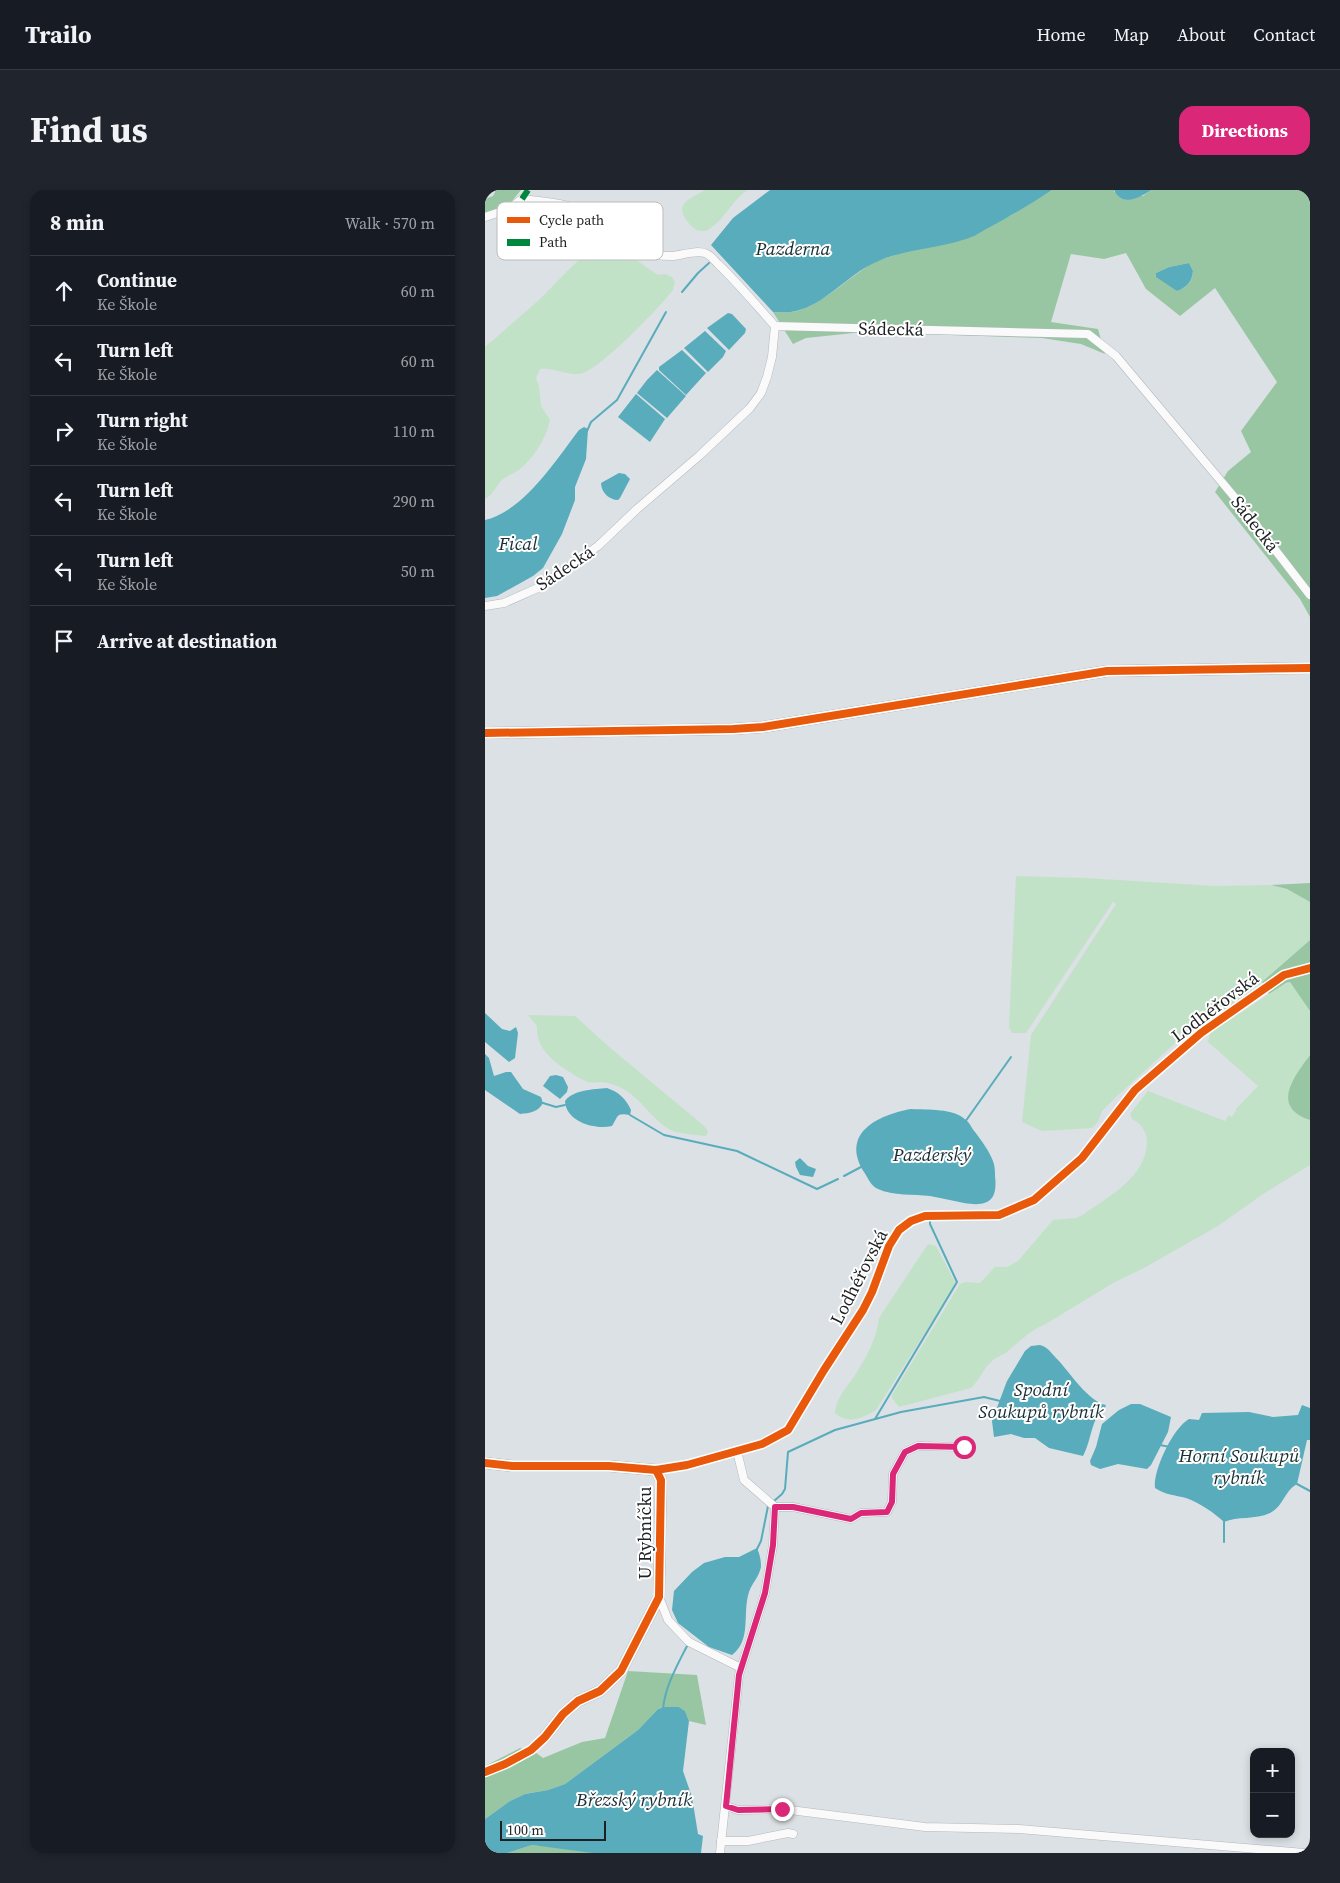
<!DOCTYPE html>
<html lang="en">
<head>
<meta charset="utf-8">
<style>
	:root { --surface:#171b24; --page:#20242c; --text:#f1f3f6; --muted:#9ea1a6; --line:#363941; --accent:#db2777 }
	body { margin:0; font-family:"Source Serif 4",serif; background:var(--page); color:var(--text) }
	.controls { position:absolute; right:15px; bottom:15px; display:grid; overflow:hidden; border-radius:10px; box-shadow:0 2px 8px #0003 }
	.controls button { width:45px; height:45px; display:grid; place-items:center; padding:0; border:0; border-bottom:1px solid var(--line); background:var(--surface); color:var(--text); font:25px sans-serif }
	.scale { position:absolute; left:15px; bottom:12px; width:106px; box-sizing:border-box; padding-left:5px; border:2px solid #1e2124; border-top:0; font-size:14px; line-height:18px; white-space:nowrap; color:#1e2124; -webkit-text-stroke:4px #fff; paint-order:stroke }
	.stop { position:absolute; width:15px; height:15px; margin:-11px; border:4px solid #db2777; border-radius:50%; background:#fff }
	.stop.end { background:#db2777; border-color:#fff; box-shadow:0 1px 5px #0008 }
	.list { margin:0; padding:0; list-style:none }
	h2 { display:flex; justify-content:space-between; align-items:center; height:65px; margin:0; padding:0 20px; font-size:21px }
	h2 small { font-size:16px; font-weight:400; color:var(--muted) }
	.list li { display:grid; grid-template-columns:32px 1fr auto; gap:15px; align-items:center; box-sizing:border-box; height:70px; padding:0 20px; border-top:1px solid var(--line) }
	.list b { display:block; font-size:19px; white-space:nowrap }
	.list p { margin:0; font-size:16px; white-space:nowrap; color:var(--muted) }
	.list em { font-size:16px; font-style:normal; color:var(--muted) }
	.icon { flex:none; width:28px; height:28px; fill:none; stroke:currentColor; stroke-width:2; stroke-linecap:round; stroke-linejoin:round }
	.map { position:relative; flex:none; width:825px; height:1663px; overflow:hidden; border-radius:15px }
	header { display:flex; align-items:center; gap:30px; box-sizing:border-box; height:70px; padding:0 25px; background:var(--surface); border-bottom:1px solid var(--line) }
	header strong { font-size:24px }
	nav { display:flex; gap:28px; margin-inline-start:auto; font-size:18px }
	.intro { display:flex; align-items:center; justify-content:space-between; box-sizing:border-box; height:120px; padding:0 30px }
	h1 { margin:0; font-size:35px }
	.button { padding:12px 22px; border-radius:15px; background:var(--accent); color:#fff; font-size:18px; font-weight:700 }
	main { display:flex; gap:30px; padding:0 30px }
	aside { flex:1; background:var(--surface); border-radius:15px; box-shadow:0 2px 8px #0003 }
	.map>svg:first-child { display:block }
	.green { fill:#c2e2c8 }
	.forest { fill:#99c6a2; fill-rule:evenodd }
	.water { fill:#58acbb }
	.lines { fill:none; stroke-linecap:round; stroke-linejoin:round }
	.stream { stroke:#58acbb; stroke-width:2 }
	.street-casing { stroke:#b4b8bc; stroke-width:9 }
	.secondary-casing { stroke:#b4b8bc; stroke-width:12 }
	.street { stroke:#fafafb; stroke-width:8 }
	.secondary { stroke:#fafafb; stroke-width:11 }
	.quiet { stroke:#00873e; stroke-width:6; stroke-dasharray:12 6; stroke-linecap:butt }
	.cycleway-casing { stroke:#fff; stroke-width:11 }
	.cycleway { stroke:#e8590c; stroke-width:8 }
	.route { stroke:#db2777; stroke-width:6 }
	.labels { text-anchor:middle; stroke-width:4; stroke-linejoin:round; paint-order:stroke }
	.street-label { font-size:18px; fill:#1e2124; stroke:#fff }
	.water-label { font-size:19px; font-style:italic; fill:#172f34; stroke:#fff }
	.key { fill:#fff; stroke:#bcbcbd; stroke-width:1 }
	.key-label { font-size:14px; fill:#1e2124 }
</style>
</head>
<body>
<header>
<strong>Trailo</strong>
<nav><a>Home</a><a>Map</a><a>About</a><a>Contact</a></nav>
</header>
<div class="intro"><h1>Find us</h1><a class="button">Directions</a></div>
<main>
<aside>
<h2>8 min<small>Walk · 570 m</small></h2>
<ul class="list">
<li><svg class="icon" aria-label="ahead" viewBox="0 0 24 24"><path d="M12 20V5M6 11l6-6 6 6"/></svg><div><b>Continue</b><p>Ke Škole</p></div><em>60 m</em></li>
<li><svg class="icon" aria-label="left" viewBox="0 0 24 24"><path d="M17 20v-9H6M10 6l-5 5 5 5"/></svg><div><b>Turn left</b><p>Ke Škole</p></div><em>60 m</em></li>
<li><svg class="icon" aria-label="right" viewBox="0 0 24 24"><path d="M7 20v-9h11M14 6l5 5-5 5"/></svg><div><b>Turn right</b><p>Ke Škole</p></div><em>110 m</em></li>
<li><svg class="icon" aria-label="left" viewBox="0 0 24 24"><path d="M17 20v-9H6M10 6l-5 5 5 5"/></svg><div><b>Turn left</b><p>Ke Škole</p></div><em>290 m</em></li>
<li><svg class="icon" aria-label="left" viewBox="0 0 24 24"><path d="M17 20v-9H6M10 6l-5 5 5 5"/></svg><div><b>Turn left</b><p>Ke Škole</p></div><em>50 m</em></li>
<li><svg class="icon" aria-label="arrive" viewBox="0 0 24 24"><path d="M6 21V4h12l-3 4 3 4H6"/></svg><div><b>Arrive at destination</b></div></li>
</ul>
</aside>
<div class="map">
<svg width="825" height="1663" viewBox="0 0 825 1663">
	<rect width="100%" height="100%" fill="#dce1e5"/>
	<g class="green">
		<path d="M219 0H263C246 10 241 30 221 41 216 41 212 41 209 38 203 34 193 21 199 14 204 7 214 5 219 0Z"/>
		<path d="M119 54 129 55 173 85 180 84 187 87 190 92 188 100C176 116 111 184 94 184 81 185 68 177 55 179L51 188 54 196 56 216 65 230C61 249 49 267 35 279 29 284 20 286 15 292 10 298 8 305 0 309V157C18 141 37 125 55 109 74 91 95 63 119 54Z"/>
		<path d="M531 686 601 688 730 696 786 695 802 699 825 712V750L777 792 745 816 701 843 630 908 617 921 613 932 607 938 557 941 537 932 546 845 631 714 628 712 541 843H527L524 837Z"/>
		<path d="M805 792C810 800 822 813 825 821 825 826 825 857 825 863 824 869 818 874 815 879 801 902 796 920 825 930V975L778 1004 733 1036 659 1078 630 1092 559 1135C545 1140 534 1152 522 1162 518 1165 512 1167 508 1170 499 1177 495 1190 486 1198L414 1217 407 1208V1205L475 1094 480 1092 495 1093 510 1077H522L533 1071 568 1030 591 1028 599 1024C624 1006 662 987 662 951 661 941 656 933 647 929L645 924 663 901 740 931 744 925 747 927 751 921V919L773 896 723 852 725 843 796 796Z"/>
		<path d="M43 825 90 826 123 856 218 935 223 941 221 946C211 945 200 944 191 942 171 936 159 911 140 900 133 896 124 892 115 892 111 892 107 893 103 892 96 890 90 885 83 881 67 870 51 858 52 836Z"/>
		<path d="M443 1054 451 1056 470 1092 469 1097 391 1220C378 1228 363 1235 350 1223 351 1207 364 1195 372 1182 382 1166 392 1147 394 1128Z"/>
	</g>
	<g class="forest">
		<path d="M11 0H36L23 16 0 26V9L8 6Z"/>
		<path d="M567 0H629V2L658 6 666 0H825V427L815 409 730 302 743 281 766 262 756 241 792 192 730 98 695 126 661 99 641 63 619 69 586 64 566 132 613 139 620 164 596 154 557 148 378 142 321 148 308 154 288 122C296 122 305 123 312 121 336 115 366 86 389 72L525 26ZM704 73 708 81C707 92 703 97 692 101L671 83 684 77Z"/>
		<path d="M825 693V712L802 699 786 695Z"/>
		<path d="M825 750V821L805 792 801 793 784 804 777 792Z"/>
		<path d="M825 865V930C786 917 808 888 825 865Z"/>
		<path d="M143 1481 212 1485 221 1535 204 1531 200 1521 194 1517H180L173 1519 153 1540 80 1594 63 1600 40 1604 25 1611 0 1629V1576L35 1558 50 1562 58 1568 97 1552 120 1548Z"/>
		<path d="M47 1655 105 1661 108 1663H22Z"/>
	</g>
	<g class="water">
		<path d="M285 0H567C547 13 526 26 505 37 497 41 489 47 481 49 451 59 418 59 389 73 363 85 339 115 311 121 304 123 296 122 288 122L226 55 248 28Z"/>
		<path d="M629 0H666C655 8 637 17 629 0Z"/>
		<path d="M704 73 708 81C707 91 703 97 692 101L671 87V83L684 77Z"/>
		<path d="M243 123 247 124 261 139 260 143 244 160 222 138Z"/>
		<path d="M220 141 241 161 238 167 223 182 199 158Z"/>
		<path d="M197 160 221 183 201 205 174 180V177Z"/>
		<path d="M172 180 201 206 182 228 152 203 162 190Z"/>
		<path d="M151 204 180 229 165 252 133 227Z"/>
		<path d="M99 237 103 239 101 269 90 297V310L77 344 58 378 48 386 12 406 0 408V330C39 321 71 270 94 240Z"/>
		<path d="M134 283 140 284 145 289 135 308 133 310C124 310 116 302 116 293Z"/>
		<path d="M0 823 17 839 25 841 31 837 33 843 30 868 24 872 0 852Z"/>
		<path d="M0 864 4 868 9 886 21 882H26L38 899 56 907 58 913C53 922 45 923 35 924L0 900Z"/>
		<path d="M71 885 78 887 83 897 82 902 75 909 58 896 65 886Z"/>
		<path d="M122 898C134 902 141 909 146 920L145 925C131 923 134 925 127 936 110 940 81 932 80 911 88 900 109 899 122 898Z"/>
		<path d="M426 919C443 920 468 918 481 930 485 933 487 939 490 942 497 951 504 961 508 971 510 976 510 982 510 986 513 1011 503 1017 479 1013 468 1011 457 1008 445 1006 429 1004 408 1006 393 999 386 996 383 988 379 982 355 943 393 925 426 919Z"/>
		<path d="M315 968 323 976 331 979 328 987 315 985 311 977 310 972Z"/>
		<path d="M555 1155C563 1157 567 1164 573 1170 585 1183 604 1212 621 1215 619 1222 612 1225 610 1231 605 1243 604 1255 598 1266L564 1258 550 1248H539L526 1244 509 1247 507 1231 522 1191 540 1161 546 1156Z"/>
		<path d="M646 1214H655L686 1227 683 1242 666 1275 662 1279 633 1274 615 1279 606 1275 605 1271 611 1257 617 1234 634 1220Z"/>
		<path d="M817 1215 825 1218V1250H822L812 1294C799 1301 799 1316 785 1323 770 1330 752 1326 739 1332 728 1322 715 1313 701 1308 690 1305 680 1305 670 1298 668 1280 688 1238 704 1229L714 1230 717 1223 764 1222 788 1227 813 1225Z"/>
		<path d="M272 1358C275 1365 276 1370 276 1377 274 1387 267 1393 264 1402 257 1423 267 1450 247 1465L224 1457 193 1433 187 1420 189 1401 207 1382 219 1373 240 1367H254Z"/>
		<path d="M180 1517H194L200 1521 204 1531 198 1581 207 1607 213 1644 218 1646 216 1663H108L47 1655 22 1663H0V1629L25 1611 40 1604 63 1600 80 1594 153 1540 173 1519Z"/>
	</g>
	<g class="lines">
		<g class="stream">
			<path d="M197 102 213 83 224 73"/>
			<path d="M102 241 106 232 132 210 181 122"/>
			<path d="M58 913 71 917 80 915"/>
			<path d="M145 925 179 945 252 961 332 999 353 989"/>
			<path d="M480 932 526 867"/>
			<path d="M359 986 376 977"/>
			<path d="M390 1229 472 1092 445 1034V1030"/>
			<path d="M675 1255 685 1257"/>
			<path d="M812 1294 825 1301"/>
			<path d="M289 1311 297 1304 300 1299 303 1262 350 1240 416 1222 499 1207 515 1211"/>
			<path d="M739 1332V1352"/>
			<path d="M272 1359 276 1351 283 1316"/>
			<path d="M178 1519C180 1496 193 1474 203 1454"/>
		</g>
		<defs>
			<g id="street">
				<path d="M0 27 24 19 37 9C67 12 95 14 119 34 131 44 141 59 158 63 168 66 178 66 188 66 198 65 213 59 222 64 226 66 230 71 233 74 253 93 271 115 290 136"/>
				<path d="M290 136 603 144 631 166 751 309 825 405"/>
				<path d="M0 416 19 413 55 397 113 356 152 319 214 266 265 218 276 203 282 187 287 167 290 136"/>
				<path d="M171 1280 202 1275 277 1254 303 1240 339 1180 378 1120 387 1102 404 1056 414 1040 426 1031 440 1026 514 1025 549 1010 597 968 650 900 716 843 799 785 825 778"/>
				<path d="M290 1317H308L366 1329 376 1323 402 1322 407 1312 408 1284 420 1262 433 1256 479 1257"/>
				<path d="M174 1407 183 1430 204 1452 256 1478"/>
				<path d="M241 1616 253 1620 297 1619 440 1637 534 1639 819 1663"/>
				<path d="M236 1651H263L303 1643 308 1644"/>
				<path d="M235 1663 254 1485 280 1403 288 1355 290 1317 259 1290 252 1261"/>
			</g>
			<g id="secondary">
				<path d="M0 543 248 539 278 537 622 481 825 478"/>
				<path d="M0 1273 27 1276H124L171 1280 176 1290 174 1407 136 1481 115 1501 93 1511 78 1524 60 1547"/>
			</g>
		</defs>
		<use href="#street" class="street-casing"/>
		<use href="#secondary" class="secondary-casing"/>
		<use href="#street" class="street"/>
		<use href="#secondary" class="secondary"/>
		<path class="quiet" d="M37 9 43 0"/>
		<defs>
			<g id="cycleway">
				<path d="M0 543 248 539 278 537 622 481 825 478"/>
				<path d="M0 1273 27 1276H124L171 1280 202 1275 277 1254 303 1240 339 1180 378 1120 387 1102 404 1056 414 1040 426 1031 440 1026 514 1025 549 1010 597 968 650 900 716 843 799 785 825 778"/>
				<path d="M0 1582 20 1574 46 1560 60 1547 78 1524 93 1511 115 1501 136 1481 174 1407 176 1290 171 1280"/>
			</g>
		</defs>
		<use href="#cycleway" class="cycleway-casing"/>
		<use href="#cycleway" class="cycleway"/>
	</g>
	<g class="lines">
		<path class="route" d="M297 1619 253 1620 241 1616 254 1485 280 1403 288 1355 290 1317H308L366 1329 376 1323 402 1322 407 1312 408 1284 420 1262 433 1256 479 1257"/>
	</g>
	<g class="labels">
		<g class="street-label">
			<text transform="translate(406 139) rotate(1)" y="6">Sádecká</text>
			<text transform="translate(770 334) rotate(52)" y="6">Sádecká</text>
			<text transform="translate(80 378) rotate(-34)" y="6">Sádecká</text>
			<text transform="translate(730 817) rotate(-37)" y="6">Lodhéřovská</text>
			<text transform="translate(374 1087) rotate(-63)" y="6">Lodhéřovská</text>
			<text transform="translate(160 1343) rotate(-90)" y="6">U Rybníčku</text>
		</g>
		<g class="water-label">
			<text x="308" y="65">Pazderna</text>
			<text x="33" y="360">Fical</text>
			<text x="447" y="971">Pazderský</text>
			<text x="556" y="1206">Spodní<tspan x="556" dy="22">Soukupů rybník</tspan></text>
			<text x="754" y="1272">Horní Soukupů<tspan x="754" dy="22">rybník</tspan></text>
			<text x="149" y="1616">Březský rybník</text>
		</g>
	</g>
	<rect x="12" y="12" width="166" height="58" rx="8" class="key"/>
	<rect x="22" y="27" width="23" height="6" fill="#e8590c"/>
	<rect x="22" y="49" width="23" height="7" fill="#00873e"/>
	<g class="key-label">
		<text x="54" y="35">Cycle path</text>
		<text x="54" y="57">Path</text>
	</g>
</svg>
<div class="controls">
<button>+</button>
<button>−</button>
</div>
<div class="scale">100 m</div>
<div class="stop" style="left:479px;top:1257px"></div>
<div class="stop end" style="left:297px;top:1619px"></div>
</div>
</main>
</body>
</html>
